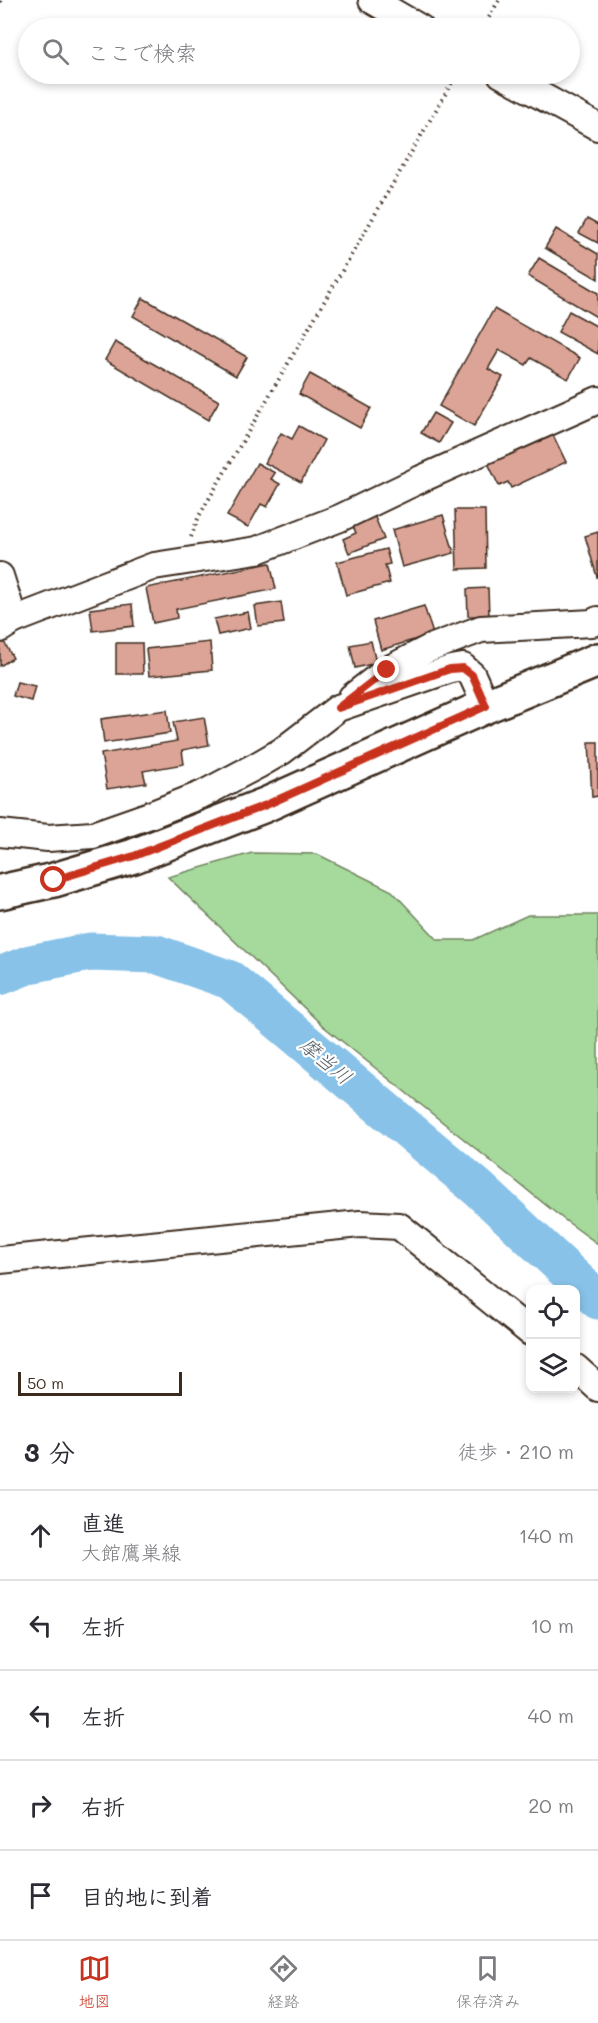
<!DOCTYPE html>
<html lang="ja">
<head>
<meta charset="utf-8">
<style>
	:root { --surface:#fff; --page:#f7f7f7; --text:#2b2b33; --muted:#7c7c81; --line:#e1e1e2; --accent:#c8321e }
	body { margin:0; font-family:Mali,"Klee One",sans-serif; background:var(--page); color:var(--text) }
	.controls { position:absolute; right:18px; bottom:18px; display:grid; overflow:hidden; border-radius:12px; box-shadow:0 3px 9px #0003 }
	.controls button { width:54px; height:54px; display:grid; place-items:center; padding:0; border:0; border-bottom:2px solid var(--line); background:var(--surface); color:var(--text); font:30px sans-serif }
	.scale { position:absolute; left:18px; bottom:15px; width:164px; box-sizing:border-box; padding-left:6px; border:3px solid #3b2a1e; border-top:0; font-size:16px; line-height:21px; white-space:nowrap; color:#3b2a1e; -webkit-text-stroke:4px #fff; paint-order:stroke }
	.stop { position:absolute; width:18px; height:18px; margin:-14px; border:4px solid #c8321e; border-radius:50%; background:#fff }
	.stop.end { background:#c8321e; border-color:#fff; box-shadow:0 2px 6px #0008 }
	.list { margin:0; padding:0; list-style:none }
	h2 { display:flex; justify-content:space-between; align-items:center; height:78px; margin:0; padding:0 24px; font-size:26px }
	h2 small { font-size:20px; font-weight:400; color:var(--muted) }
	.list li { display:grid; grid-template-columns:39px 1fr auto; gap:18px; align-items:center; box-sizing:border-box; height:90px; padding:0 24px; border-top:2px solid var(--line) }
	.list b { display:block; font-size:22px; white-space:nowrap }
	.list p { margin:0; font-size:20px; white-space:nowrap; color:var(--muted) }
	.list em { font-size:20px; font-style:normal; color:var(--muted) }
	.icon { flex:none; width:33px; height:33px; fill:none; stroke:currentColor; stroke-width:2; stroke-linecap:round; stroke-linejoin:round }
	.map { position:relative; flex:none; width:598px; height:1411px; overflow:hidden }
	.search { position:absolute; background:var(--surface); box-shadow:0 3px 9px #0003; left:18px; right:18px; top:18px; height:66px; display:flex; align-items:center; gap:15px; box-sizing:border-box; padding:0 21px; border-radius:33px; color:var(--muted); font-size:22px }
	.sheet { height:528px; background:var(--surface) }
	nav { display:flex; justify-content:space-around; align-items:center; box-sizing:border-box; height:84px; border-top:2px solid var(--line); background:var(--surface); font-size:16px; color:var(--muted) }
	nav a { display:grid; justify-items:center; gap:3px }
	nav .on { color:var(--accent) }
	.map>svg:first-child { display:block }
	.green { fill:#a5da9c; stroke:#70825d; stroke-width:1.5 }
	.lines { fill:none; stroke-linecap:round; stroke-linejoin:round }
	.river { stroke:#88c2e8; stroke-width:39 }
	.building { fill:#dca497; stroke:#3b2a1e; stroke-width:1.5 }
	.street-casing { stroke:#3b2a1e; stroke-width:30 }
	.secondary-casing { stroke:#3b2a1e; stroke-width:38 }
	.path { stroke:#3b2a1e; stroke-width:4; stroke-dasharray:1.5 4.5; stroke-linecap:butt }
	.street { stroke:#fff; stroke-width:26 }
	.secondary { stroke:#fff; stroke-width:33 }
	.route { stroke:#c8321e; stroke-width:8 }
	.labels { text-anchor:middle; stroke-width:4.5; stroke-linejoin:round; paint-order:stroke }
	.water-label { font-size:20px; font-style:italic; fill:#565f65; stroke:#fff }
</style>
</head>
<body>
<div class="map">
<svg width="598" height="1411" viewBox="0 0 598 1411">
	<rect width="100%" height="100%" fill="#fff"/>
	<filter id="ink" filterUnits="userSpaceOnUse"><feTurbulence type="fractalNoise" baseFrequency=".0167" numOctaves="2"/><feDisplacementMap in="SourceGraphic" scale="12" xChannelSelector="R" yChannelSelector="G"/><feConvolveMatrix kernelMatrix="1 2 1 2 8 2 1 2 1" color-interpolation-filters="sRGB"/></filter>
	<g filter="url(#ink)">
		<path class="green" d="M252 853 317 854 392 891 438 940H473L528 915H598V1244L562 1218 323 1026 168 877Z"/>
		<g class="lines">
			<path class="river" d="M0 976 30 964 90 952 156 954 230 980 479 1189 598 1300"/>
		</g>
		<g class="building">
			<path d="M587 219 598 225V243L579 233Z"/>
			<path d="M556 229 598 254V279L545 248Z"/>
			<path d="M539 258 598 293V318L528 276Z"/>
			<path d="M143 298 247 357 236 376 133 316Z"/>
			<path d="M494 309 580 358 568 379 531 358 526 365 499 350 488 369 503 377 474 426 439 406Z"/>
			<path d="M569 311 598 327V354L558 332Z"/>
			<path d="M115 342 219 401 208 420 105 360Z"/>
			<path d="M310 374 371 408 360 428 299 394Z"/>
			<path d="M433 413 451 423 439 443 421 433Z"/>
			<path d="M299 426 324 440 301 482 265 463 281 433 292 439Z"/>
			<path d="M552 433 566 462 511 488 508 482 499 486 488 463Z"/>
			<path d="M257 463 275 473 271 479 280 484 267 507 261 504 248 527 227 516Z"/>
			<path d="M455 510H485L486 568 457 569Z"/>
			<path d="M374 515 384 539 349 553 343 539 356 533 352 524Z"/>
			<path d="M443 515 454 553 402 567 392 530Z"/>
			<path d="M598 532V576L597 577 585 536Z"/>
			<path d="M386 549 390 564 385 565 390 583 346 595 337 562Z"/>
			<path d="M270 563 276 589 176 609 177 618 153 623 146 588Z"/>
			<path d="M488 588 489 616H468L467 589Z"/>
			<path d="M281 602 284 623 258 626 255 606Z"/>
			<path d="M132 604 134 626 93 631 90 609Z"/>
			<path d="M424 606 433 634 381 650 373 621Z"/>
			<path d="M248 612 251 628 218 635 214 619Z"/>
			<path d="M371 641 376 663 355 668 350 645Z"/>
			<path d="M4 642 13 658 0 666V644Z"/>
			<path d="M210 642 212 670 149 676 146 649Z"/>
			<path d="M116 643H142L143 674H116Z"/>
			<path d="M17 682 35 686 31 701 13 696Z"/>
			<path d="M167 710 170 733 104 743 101 719Z"/>
			<path d="M204 717 209 745 182 750 184 764 143 771 146 783 107 789 101 754 177 741 173 722Z"/>
			<path d="M589 742H598V796L592 797Z"/>
		</g>
		<g class="lines">
			<defs>
				<g id="street">
					<path d="M372 0 420 28"/>
					<path d="M501 74 598 127"/>
					<path d="M0 576 14 620"/>
					<path d="M0 629 14 620 154 566 257 550 340 518 421 479 598 400"/>
					<path d="M352 697 387 670 428 649 481 629 592 623 598 620"/>
					<path d="M0 833 48 838 93 835 150 815 203 794 258 765 282 751 338 708 451 669 463 667 472 675 486 706"/>
					<path d="M0 1260 360 1224 399 1226 530 1332"/>
					<path d="M576 1368 598 1388"/>
				</g>
				<path id="secondary" d="M0 892 54 880 134 856 265 805 486 706 598 660"/>
			</defs>
			<use href="#street" class="street-casing"/>
			<use href="#secondary" class="secondary-casing"/>
			<g class="path">
				<path d="M0 2 1 0"/>
				<path d="M483 28 499 0"/>
				<path d="M191 537 199 516 457 74"/>
			</g>
			<use href="#street" class="street"/>
			<use href="#secondary" class="secondary"/>
		</g>
	</g>
	<g class="lines" filter="url(#ink)">
		<path class="route" d="M54 880 134 856 266 805 486 706 472 675 463 668 450 669 338 708 387 670"/>
	</g>
	<g class="labels">
		<g class="water-label">
			<text transform="translate(326 1061) rotate(40)" y="7">摩当川</text>
		</g>
	</g>
</svg>
<div class="controls">
<button><svg class="icon" aria-label="locate" viewBox="0 0 24 24"><circle cx="12" cy="12" r="6"/><path d="M12 2v4M12 18v4M2 12h4M18 12h4"/></svg></button>
<button><svg class="icon" aria-label="layers" viewBox="0 0 24 24"><path d="M12 4l9 5-9 5-9-5zM3 14l9 5 9-5"/></svg></button>
</div>
<div class="scale">50 m</div>
<div class="stop" style="left:54px;top:880px"></div>
<div class="stop end" style="left:387px;top:670px"></div>
<div class="search"><svg class="icon" aria-label="search" viewBox="0 0 24 24"><circle cx="10" cy="10" r="6"/><path d="M15 15l6 6"/></svg>ここで検索</div>
</div>
<section class="sheet">
<h2>3 分<small>徒歩 · 210 m</small></h2>
<ul class="list">
<li><svg class="icon" aria-label="ahead" viewBox="0 0 24 24"><path d="M12 20V5M6 11l6-6 6 6"/></svg><div><b>直進</b><p>大館鷹巣線</p></div><em>140 m</em></li>
<li><svg class="icon" aria-label="left" viewBox="0 0 24 24"><path d="M17 20v-9H6M10 6l-5 5 5 5"/></svg><div><b>左折</b></div><em>10 m</em></li>
<li><svg class="icon" aria-label="left" viewBox="0 0 24 24"><path d="M17 20v-9H6M10 6l-5 5 5 5"/></svg><div><b>左折</b></div><em>40 m</em></li>
<li><svg class="icon" aria-label="right" viewBox="0 0 24 24"><path d="M7 20v-9h11M14 6l5 5-5 5"/></svg><div><b>右折</b></div><em>20 m</em></li>
<li><svg class="icon" aria-label="arrive" viewBox="0 0 24 24"><path d="M6 21V4h12l-3 4 3 4H6"/></svg><div><b>目的地に到着</b></div></li>
</ul>
</section>
<nav>
<a class="on"><svg class="icon" aria-label="map" viewBox="0 0 24 24"><path d="M3 6l6-2 6 2 6-2v14l-6 2-6-2-6 2zM9 4v14M15 6v14"/></svg>地図</a>
<a><svg class="icon" aria-label="directions" viewBox="0 0 24 24"><path d="M12 3l9 9-9 9-9-9zM9 14v-3h6M13 9l2 2-2 2"/></svg>経路</a>
<a><svg class="icon" aria-label="saved" viewBox="0 0 24 24"><path d="M7 4h10v16l-5-4-5 4z"/></svg>保存済み</a>
</nav>
</body>
</html>
